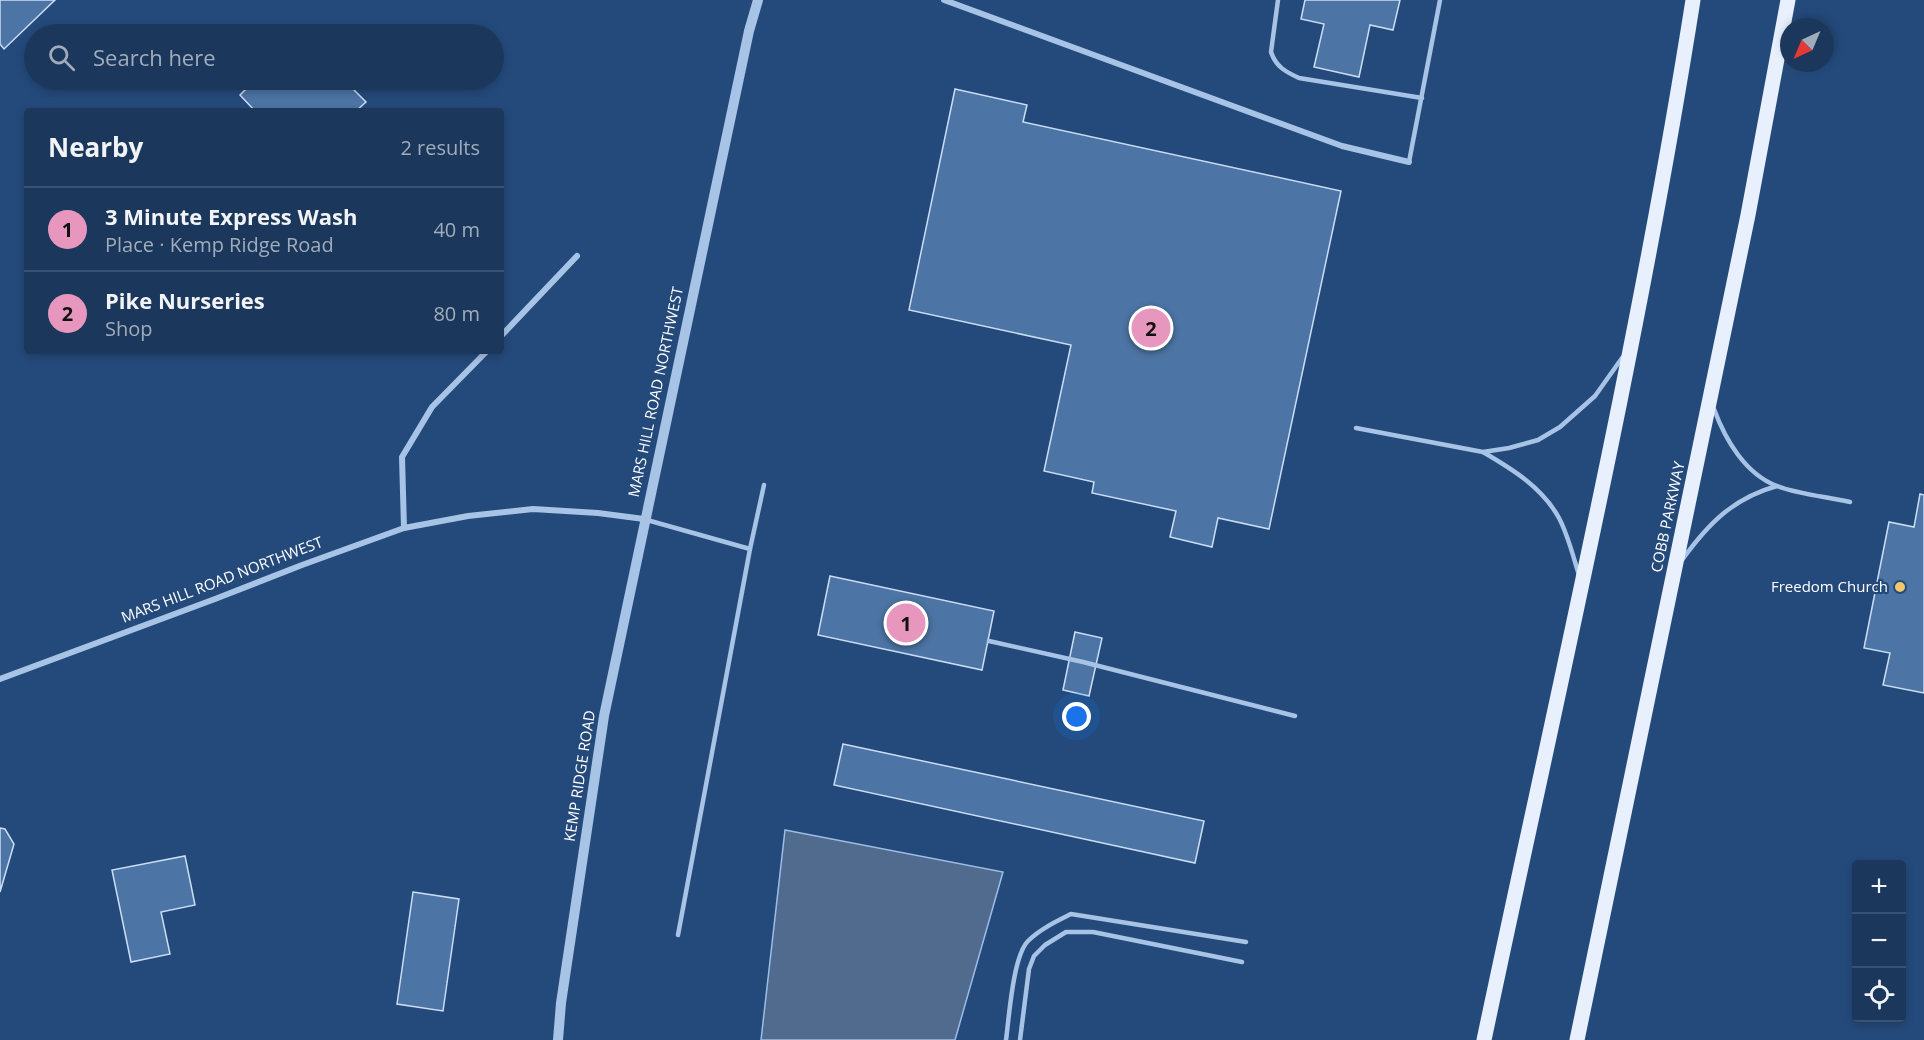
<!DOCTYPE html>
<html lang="en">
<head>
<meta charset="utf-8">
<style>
	:root { --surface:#1b385c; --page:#284365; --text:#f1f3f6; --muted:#a0acbb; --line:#395272; --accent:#e797bd }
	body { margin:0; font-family:"Open Sans",sans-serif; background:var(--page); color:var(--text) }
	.controls { position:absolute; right:18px; bottom:18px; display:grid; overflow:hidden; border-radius:6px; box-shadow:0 3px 9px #0003 }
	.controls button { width:54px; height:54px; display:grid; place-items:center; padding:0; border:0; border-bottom:2px solid var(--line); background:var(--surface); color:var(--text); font:30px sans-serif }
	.compass { position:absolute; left:1780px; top:18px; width:54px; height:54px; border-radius:50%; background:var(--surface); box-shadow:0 3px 9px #0003; rotate:224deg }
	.you { position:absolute; left:1077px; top:717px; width:21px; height:21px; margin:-15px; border:4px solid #fff; border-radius:50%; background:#1a73e8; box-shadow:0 0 0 9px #1a73e833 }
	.badge { display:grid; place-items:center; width:39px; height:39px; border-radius:50%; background:var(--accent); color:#111; font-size:20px; font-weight:700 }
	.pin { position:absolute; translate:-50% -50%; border:3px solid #fff; box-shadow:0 2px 6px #0006 }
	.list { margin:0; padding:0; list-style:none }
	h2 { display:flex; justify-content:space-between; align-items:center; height:78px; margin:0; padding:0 24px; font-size:26px }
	h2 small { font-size:20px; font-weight:400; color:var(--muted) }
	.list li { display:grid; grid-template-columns:39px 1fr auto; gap:18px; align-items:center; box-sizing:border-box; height:84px; padding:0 24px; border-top:2px solid var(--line) }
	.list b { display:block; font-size:22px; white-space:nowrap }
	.list p { margin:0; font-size:20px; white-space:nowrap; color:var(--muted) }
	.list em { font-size:20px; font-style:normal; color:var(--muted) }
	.icon { flex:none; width:33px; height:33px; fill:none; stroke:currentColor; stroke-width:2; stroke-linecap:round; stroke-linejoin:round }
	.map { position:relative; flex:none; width:1924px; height:1040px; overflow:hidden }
	.search { position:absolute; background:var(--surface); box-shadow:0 3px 9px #0003; left:24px; top:24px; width:480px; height:66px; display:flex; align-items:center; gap:15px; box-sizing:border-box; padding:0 21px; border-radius:33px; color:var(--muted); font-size:22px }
	.panel { position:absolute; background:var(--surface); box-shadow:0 3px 9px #0003; left:24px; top:108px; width:480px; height:246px; border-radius:6px }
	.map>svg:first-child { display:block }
	.water { fill:#506b8e; stroke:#9bbee5; stroke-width:1.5 }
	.building { fill:#4c74a4; stroke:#caddf4; stroke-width:1.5 }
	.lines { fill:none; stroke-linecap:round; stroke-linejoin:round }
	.service { stroke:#a7c3e5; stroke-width:4.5 }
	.minor { stroke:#a7c3e5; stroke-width:6 }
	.tertiary { stroke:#a7c3e5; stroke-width:10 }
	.primary { stroke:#e7f0fc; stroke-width:15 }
	.poi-dot { fill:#efc86b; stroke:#244a7b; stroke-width:2 }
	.labels { text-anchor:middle; stroke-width:4.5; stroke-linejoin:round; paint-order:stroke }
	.street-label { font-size:15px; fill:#fff; stroke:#244a7b }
	.poi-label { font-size:15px; fill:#fff; stroke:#244a7b; text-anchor:end }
</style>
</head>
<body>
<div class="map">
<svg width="1924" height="1040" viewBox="0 0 1924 1040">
	<rect width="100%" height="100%" fill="#244a7b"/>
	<path class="water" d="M785 830 1003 872 955 1040H761Z"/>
	<g class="building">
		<path d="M0 0H55L4 49 0 44Z"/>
		<path d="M1305 0H1400L1393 30 1370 25 1359 77 1314 67 1324 24 1301 19Z"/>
		<path d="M248 80H344L366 102 356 111H255L240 95 252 83Z"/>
		<path d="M955 89 1027 105 1023 122 1341 191 1269 529 1218 518 1212 547 1170 537 1176 511 1092 493 1094 482 1044 471 1071 345 909 310Z"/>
		<path d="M1920 494 1924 495V693L1883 685 1890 653 1864 648 1889 522 1914 527Z"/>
		<path d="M830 576 994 611 982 670 818 635Z"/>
		<path d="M1075 632 1102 638 1089 696 1063 690Z"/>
		<path d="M843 744 1204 821 1195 863 834 785Z"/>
		<path d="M0 828 5 829 14 844 0 892Z"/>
		<path d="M185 856 195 905 161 912 170 954 131 962 112 870Z"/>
		<path d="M413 892 459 899 443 1011 397 1004Z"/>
	</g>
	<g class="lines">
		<g class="service">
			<path d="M1278 0 1271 52C1276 67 1286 72 1299 78L1422 98"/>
			<path d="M1409 162 1440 0"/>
			<path d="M1714 409C1725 439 1745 474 1777 486 1797 494 1828 497 1850 502"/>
			<path d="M1356 428 1483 452 1509 448 1538 440 1560 427 1595 396 1622 358"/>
			<path d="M1483 452C1512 469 1542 487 1559 518 1568 535 1573 556 1579 575"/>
			<path d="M647 520 750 549"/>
			<path d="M1682 560C1708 524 1733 498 1777 486"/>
			<path d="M989 641 1083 662 1295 716"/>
			<path d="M678 935 750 549 764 485"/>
			<path d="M1006 1040C1009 1018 1013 956 1028 941 1040 929 1057 921 1071 914L1246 942"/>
			<path d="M1020 1040 1029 969 1034 956 1045 945 1066 932H1093L1242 962"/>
		</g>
		<g class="minor">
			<path d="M944 0 1342 146 1409 162"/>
			<path d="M501 336 577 256"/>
			<path d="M404 528 402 457 432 407 487 351"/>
			<path d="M0 679 215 599 302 565 404 528 468 516 533 509 598 513 644 519"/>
		</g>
		<path class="tertiary" d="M558 1040 561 1003 604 716 749 31 758 0"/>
		<g class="primary">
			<path d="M1484 1040C1557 694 1638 349 1693 0"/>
			<path d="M1577 1040 1748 215 1788 0"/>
		</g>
	</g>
	<circle class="poi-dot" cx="1900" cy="587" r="6"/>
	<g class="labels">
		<g class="street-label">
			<text transform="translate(656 392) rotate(-78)" y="5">MARS HILL ROAD NORTHWEST</text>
			<text transform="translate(1668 517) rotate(-78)" y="5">COBB PARKWAY</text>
			<text transform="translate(222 580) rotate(-21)" y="5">MARS HILL ROAD NORTHWEST</text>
			<text transform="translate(580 776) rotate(-81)" y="5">KEMP RIDGE ROAD</text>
		</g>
		<g class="poi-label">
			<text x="1888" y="592">Freedom Church</text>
		</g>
	</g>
</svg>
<div class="controls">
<button>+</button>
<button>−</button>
<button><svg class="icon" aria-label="locate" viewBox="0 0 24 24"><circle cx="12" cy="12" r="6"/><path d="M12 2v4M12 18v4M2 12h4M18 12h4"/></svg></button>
</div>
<svg class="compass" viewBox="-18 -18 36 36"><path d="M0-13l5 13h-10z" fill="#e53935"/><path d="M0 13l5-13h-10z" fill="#a0acbb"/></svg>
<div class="you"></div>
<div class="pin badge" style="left:906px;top:623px">1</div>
<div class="pin badge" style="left:1151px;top:328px">2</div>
<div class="search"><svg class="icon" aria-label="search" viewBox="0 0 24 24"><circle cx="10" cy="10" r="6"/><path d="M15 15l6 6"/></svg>Search here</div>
<section class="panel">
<h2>Nearby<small>2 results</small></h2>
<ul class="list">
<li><span class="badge">1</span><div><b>3 Minute Express Wash</b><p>Place · Kemp Ridge Road</p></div><em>40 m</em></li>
<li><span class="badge">2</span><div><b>Pike Nurseries</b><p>Shop</p></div><em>80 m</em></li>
</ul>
</section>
</div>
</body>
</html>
